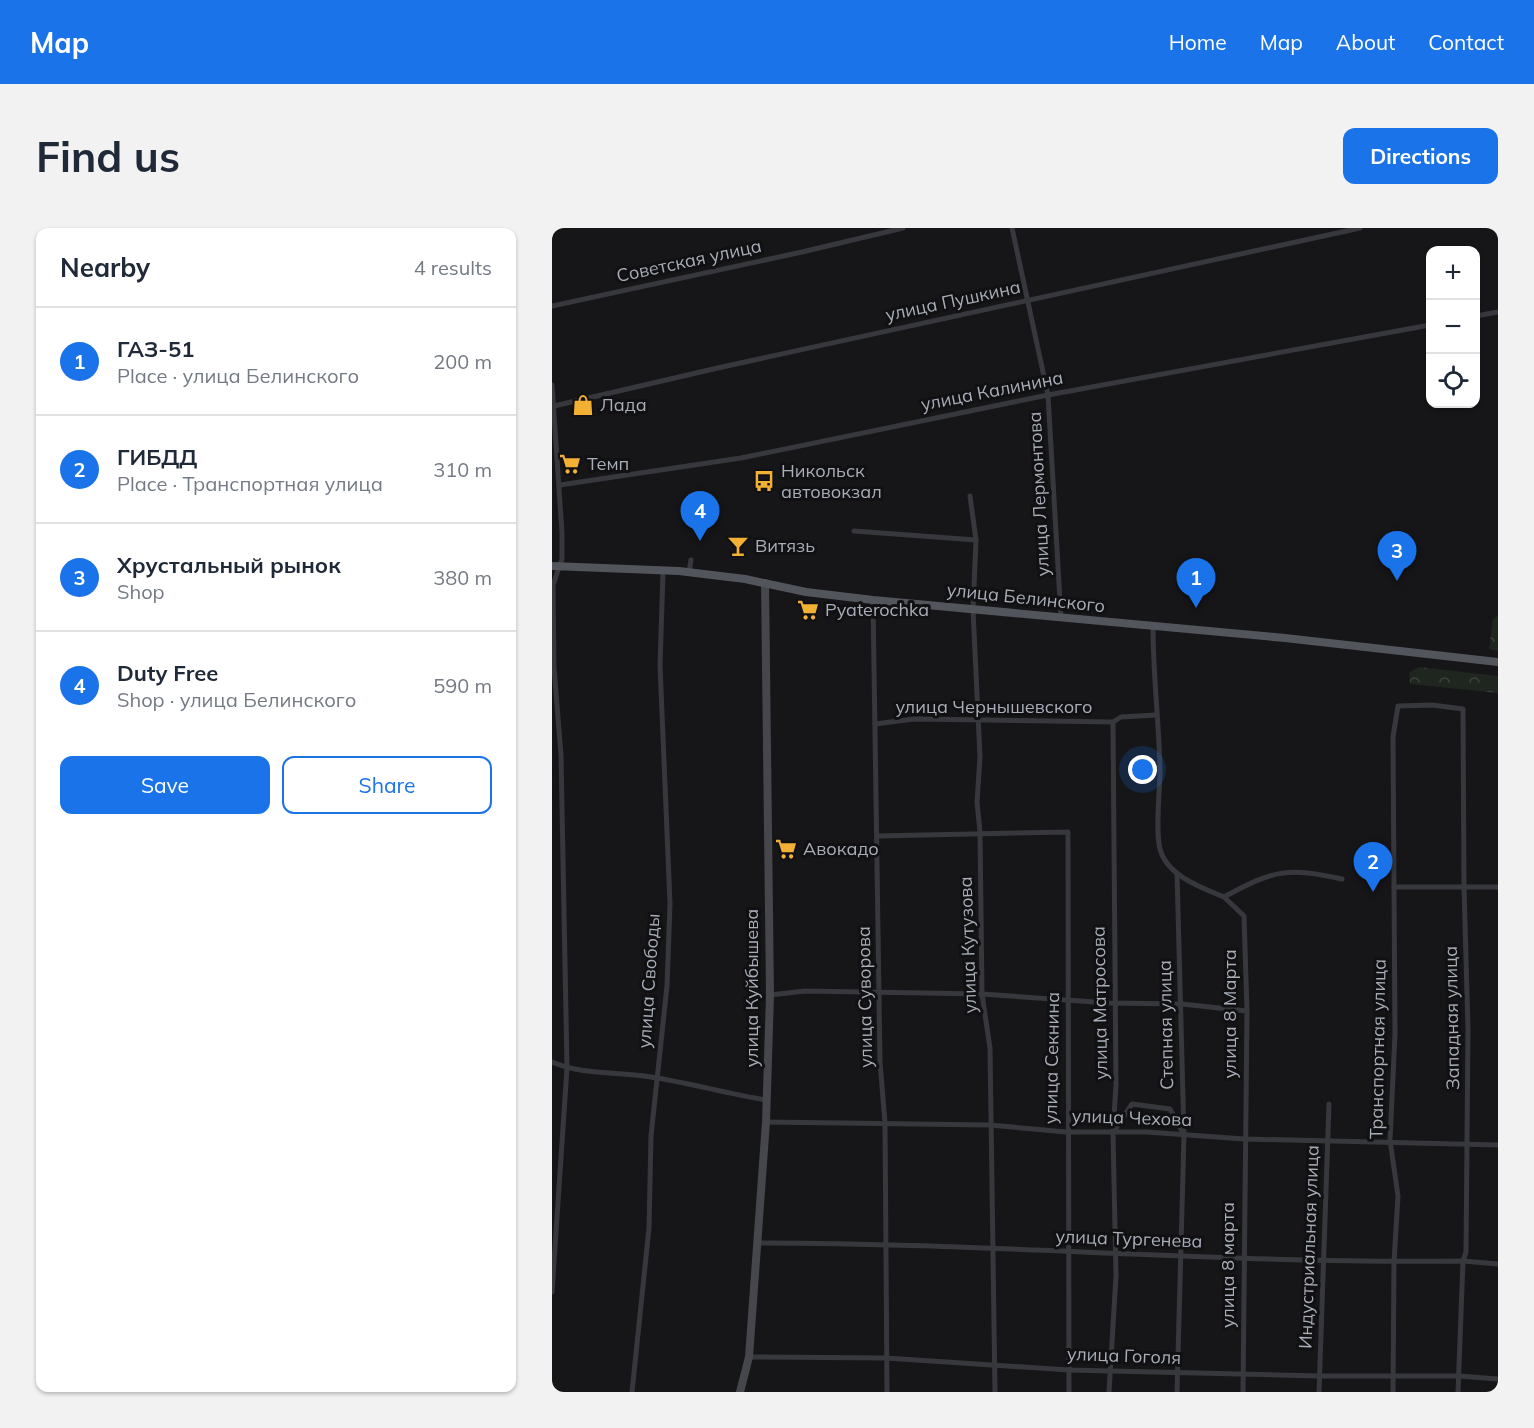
<!DOCTYPE html>
<html lang="en">
<head>
<meta charset="utf-8">
<style>
	:root { --surface:#fff; --page:#f2f2f3; --text:#1f2937; --muted:#747a83; --line:#e0e1e3; --accent:#1a73e8 }
	body { margin:0; font-family:Mulish,sans-serif; background:var(--page); color:var(--text) }
	.controls { position:absolute; right:18px; top:18px; display:grid; overflow:hidden; border-radius:12px; box-shadow:0 2px 4px #0004 }
	.controls button { width:54px; height:54px; display:grid; place-items:center; padding:0; border:0; border-bottom:2px solid var(--line); background:var(--surface); color:var(--text); font:30px sans-serif }
	.you { position:absolute; left:591px; top:542px; width:21px; height:21px; margin:-15px; border:4px solid #fff; border-radius:50%; background:#1a73e8; box-shadow:0 0 0 9px #1a73e833 }
	.badge { display:grid; place-items:center; width:39px; height:39px; border-radius:50%; background:var(--accent); color:#fff; font-size:20px; font-weight:700 }
	.pin { position:absolute; translate:-50% -50px; filter:drop-shadow(0 2px 3px #0008) }
	.pin::after { content:''; position:absolute; top:32px; width:21px; height:18px; background:inherit; clip-path:polygon(0 0,100% 0,50% 100%) }
	.list { margin:0; padding:0; list-style:none }
	h2 { display:flex; justify-content:space-between; align-items:center; height:78px; margin:0; padding:0 24px; font-size:26px }
	h2 small { font-size:20px; font-weight:400; color:var(--muted) }
	.list li { display:grid; grid-template-columns:39px 1fr auto; gap:18px; align-items:center; box-sizing:border-box; height:108px; padding:0 24px; border-top:2px solid var(--line) }
	.list b { display:block; font-size:22px; white-space:nowrap }
	.list p { margin:0; font-size:20px; white-space:nowrap; color:var(--muted) }
	.list em { font-size:20px; font-style:normal; color:var(--muted) }
	.actions { display:flex; gap:12px; padding:18px 24px }
	.actions a { flex:1; padding:14px 0; border:2px solid var(--accent); border-radius:12px; text-align:center; font-size:21px; color:var(--accent) }
	.actions .main { background:var(--accent); color:#fff }
	.icon { flex:none; width:33px; height:33px; fill:none; stroke:currentColor; stroke-width:2; stroke-linecap:round; stroke-linejoin:round }
	.map { position:relative; flex:none; width:946px; height:1164px; overflow:hidden; border-radius:12px }
	header { display:flex; align-items:center; gap:36px; box-sizing:border-box; height:84px; padding:0 30px; background:var(--accent); color:#fff }
	header strong { font-size:28px }
	nav { display:flex; gap:33px; margin-inline-start:auto; font-size:21px }
	.intro { display:flex; align-items:center; justify-content:space-between; box-sizing:border-box; height:144px; padding:0 36px }
	h1 { margin:0; font-size:42px }
	.button { padding:15px 27px; border-radius:12px; background:var(--accent); color:#fff; font-size:21px; font-weight:700 }
	main { display:flex; gap:36px; padding:0 36px }
	aside { flex:1; background:var(--surface); border-radius:12px; box-shadow:0 2px 4px #0004 }
	.map>svg:first-child { display:block }
	.forest { fill:url(#forest-crowns) }
	.lines { fill:none; stroke-linecap:round; stroke-linejoin:round }
	.street { stroke:#37383d; stroke-width:5 }
	.secondary { stroke:#45474d; stroke-width:8 }
	.primary { stroke:#53555c; stroke-width:8 }
	.labels { text-anchor:middle; stroke-width:6; stroke-linejoin:round; paint-order:stroke }
	.street-label { font-size:18px; fill:#a8adb8; stroke:#111113 }
	.poi-label { font-size:18px; fill:#a8adb8; stroke:#111113; text-anchor:start }
</style>
</head>
<body>
<header>
<strong>Map</strong>
<nav><a>Home</a><a>Map</a><a>About</a><a>Contact</a></nav>
</header>
<div class="intro"><h1>Find us</h1><a class="button">Directions</a></div>
<main>
<aside>
<h2>Nearby<small>4 results</small></h2>
<ul class="list">
<li><span class="badge">1</span><div><b>ГАЗ-51</b><p>Place · улица Белинского</p></div><em>200 m</em></li>
<li><span class="badge">2</span><div><b>ГИБДД</b><p>Place · Транспортная улица</p></div><em>310 m</em></li>
<li><span class="badge">3</span><div><b>Хрустальный рынок</b><p>Shop</p></div><em>380 m</em></li>
<li><span class="badge">4</span><div><b>Duty Free</b><p>Shop · улица Белинского</p></div><em>590 m</em></li>
</ul>
<div class="actions"><a class="main">Save</a><a>Share</a></div>
</aside>
<div class="map">
<svg width="946" height="1164" viewBox="0 0 946 1164">
	<defs>
		<pattern id="forest-crowns" width="20" height="18" patternUnits="userSpaceOnUse" patternTransform="scale(1.5)"><rect width="20" height="18" fill="#1e261f"/><path d="M2 6a3 3 0 1 1 6 0M12 15a3 3 0 1 1 6 0" fill="none" stroke="#3c433d"/></pattern>
	</defs>
	<rect width="100%" height="100%" fill="#161618"/>
	<g class="forest">
		<path d="M946 388V423L937 421 941 391Z"/>
		<path d="M867 439 946 448V465L858 456 857 445Z"/>
	</g>
	<g class="lines">
		<g class="street">
			<path d="M460 0 496 167 509 390"/>
			<path d="M0 78 250 24 351 0"/>
			<path d="M924 88 946 84"/>
			<path d="M0 157 10 305V331L1 357 2 440 9 527 15 840 0 1064"/>
			<path d="M2 178 170 139 808 0"/>
			<path d="M8 257 189 230 496 167 878 97"/>
			<path d="M418 268 424 312 421 382 428 529 425 574 428 604 430 766 438 820 443 1164"/>
			<path d="M302 303 424 312"/>
			<path d="M137 345 139 332"/>
			<path d="M321 372 328 834 333 895 335 1164"/>
			<path d="M601 399C601 447 607 494 608 542 608 563 603 602 608 621 615 648 650 660 672 669 721 642 736 639 790 651"/>
			<path d="M561 494 569 489 604 487"/>
			<path d="M323 496 362 491 561 494"/>
			<path d="M325 608 516 604 517 1164"/>
			<path d="M842 659H946"/>
			<path d="M672 669 692 688 695 783 691 1164"/>
			<path d="M218 767 253 763 430 766 557 775 630 776 695 783"/>
			<path d="M0 834C33 848 70 843 105 850 141 856 177 866 214 872"/>
			<path d="M214 894 438 897 514 904H595L692 911 946 917"/>
			<path d="M562 903 580 876 618 881 630 903"/>
			<path d="M205 1015C441 1015 676 1036 911 1033L946 1036"/>
			<path d="M197 1129 334 1130 517 1142 767 1148H907L946 1151"/>
			<path d="M80 1164 97 1000 99 908 115 758 118 676 108 437 111 344"/>
			<path d="M557 1164 564 1048 561 904 564 857 561 494"/>
			<path d="M625 1164 632 907 625 645"/>
			<path d="M767 1164 777 876"/>
			<path d="M841 1164 842 1034 846 968 838 912 843 806 841 509 846 478 880 477 911 481 912 659 916 801 914 1024 911 1033 906 1164"/>
		</g>
		<path class="secondary" d="M188 1164 197 1129 214 894 218 767 213 355"/>
		<path class="primary" d="M0 338 127 343 193 351 254 364 321 372 733 410 946 434"/>
	</g>
	<defs>
		<symbol id="shop-bare" viewBox="-9 -9 18 18"><path d="M-5-2.5h2.3a2.7 3.5 0 0 1 5.4 0H5L5.5 6h-11ZM-1.5-2.5h3a1.5 2.3 0 0 0-3 0Z" fill="#f2b134" stroke="#111113" stroke-width="2.5" paint-order="stroke"/></symbol>
		<symbol id="supermarket-bare" viewBox="-9 -9 18 18"><path d="M-6-5.5h2.5l.6 2H6L4.5 2H-2.5L-4.4-4H-6ZM-1.5 3.2a1.3 1.3 0 1 0 .1 0ZM3 3.2a1.3 1.3 0 1 0 .1 0Z" fill="#f2b134" stroke="#111113" stroke-width="2.5" paint-order="stroke"/></symbol>
		<symbol id="bus-bare" viewBox="-9 -9 18 18"><path d="M-5-6H5V4H4V6H2V4H-2V6H-4V4H-5ZM-3.5-4V0h7V-4ZM-3.5 1.2v1.5H-2V1.2ZM2 1.2v1.5H3.5V1.2Z" fill="#f2b134" stroke="#111113" stroke-width="2.5" paint-order="stroke"/></symbol>
		<symbol id="bar-bare" viewBox="-9 -9 18 18"><path d="M-6-5H6L.8 .8V4.5H3.5V6h-7V4.5H-.8V.8Z" fill="#f2b134" stroke="#111113" stroke-width="2.5" paint-order="stroke"/></symbol>
	</defs>
	<g fill-rule="evenodd">
		<use href="#shop-bare" x="16" y="162" width="30" height="30"/>
		<use href="#supermarket-bare" x="3" y="221" width="30" height="30"/>
		<use href="#bus-bare" x="197" y="238" width="30" height="30"/>
		<use href="#bar-bare" x="171" y="303" width="30" height="30"/>
		<use href="#supermarket-bare" x="241" y="367" width="30" height="30"/>
		<use href="#supermarket-bare" x="219" y="606" width="30" height="30"/>
	</g>
	<g class="labels">
		<g class="street-label">
			<text transform="translate(137 33) rotate(-12)" y="6">Советская улица</text>
			<text transform="translate(401 73) rotate(-12)" y="6">улица Пушкина</text>
			<text transform="translate(440 163) rotate(-11)" y="6">улица Калинина</text>
			<text transform="translate(487 266) rotate(-93)" y="6">улица Лермонтова</text>
			<text transform="translate(474 370) rotate(6)" y="6">улица Белинского</text>
			<text x="442" y="485">улица Чернышевского</text>
			<text transform="translate(416 717) rotate(-92)" y="6">улица Кутузова</text>
			<text transform="translate(97 753) rotate(-86)" y="6">улица Свободы</text>
			<text transform="translate(200 760) rotate(-90)" y="6">улица Куйбышева</text>
			<text transform="translate(313 769) rotate(-91)" y="6">улица Суворова</text>
			<text transform="translate(548 775) rotate(-91)" y="6">улица Матросова</text>
			<text transform="translate(678 786) rotate(-90)" y="6">улица 8 Марта</text>
			<text transform="translate(900 790) rotate(-91)" y="6">Западная улица</text>
			<text transform="translate(614 797) rotate(-91)" y="6">Степная улица</text>
			<text transform="translate(826 821) rotate(-89)" y="6">Транспортная улица</text>
			<text transform="translate(500 830) rotate(-89)" y="6">улица Секнина</text>
			<text transform="translate(580 890) rotate(2)" y="6">улица Чехова</text>
			<text transform="translate(577 1011) rotate(2)" y="6">улица Тургенева</text>
			<text transform="translate(757 1019) rotate(-88)" y="6">Индустриальная улица</text>
			<text transform="translate(676 1037) rotate(-90)" y="6">улица 8 марта</text>
			<text transform="translate(572 1128) rotate(2)" y="6">улица Гоголя</text>
		</g>
		<g class="poi-label">
			<text x="48" y="183">Лада</text>
			<text x="35" y="242">Темп</text>
			<text x="229" y="249">Никольск<tspan x="229" dy="21">автовокзал</tspan></text>
			<text x="203" y="324">Витязь</text>
			<text x="273" y="388">Pyaterochka</text>
			<text x="251" y="627">Авокадо</text>
		</g>
	</g>
</svg>
<div class="controls">
<button>+</button>
<button>−</button>
<button><svg class="icon" aria-label="locate" viewBox="0 0 24 24"><circle cx="12" cy="12" r="6"/><path d="M12 2v4M12 18v4M2 12h4M18 12h4"/></svg></button>
</div>
<div class="you"></div>
<div class="pin badge" style="left:644px;top:380px">1</div>
<div class="pin badge" style="left:821px;top:664px">2</div>
<div class="pin badge" style="left:845px;top:353px">3</div>
<div class="pin badge" style="left:148px;top:313px">4</div>
</div>
</main>
</body>
</html>
